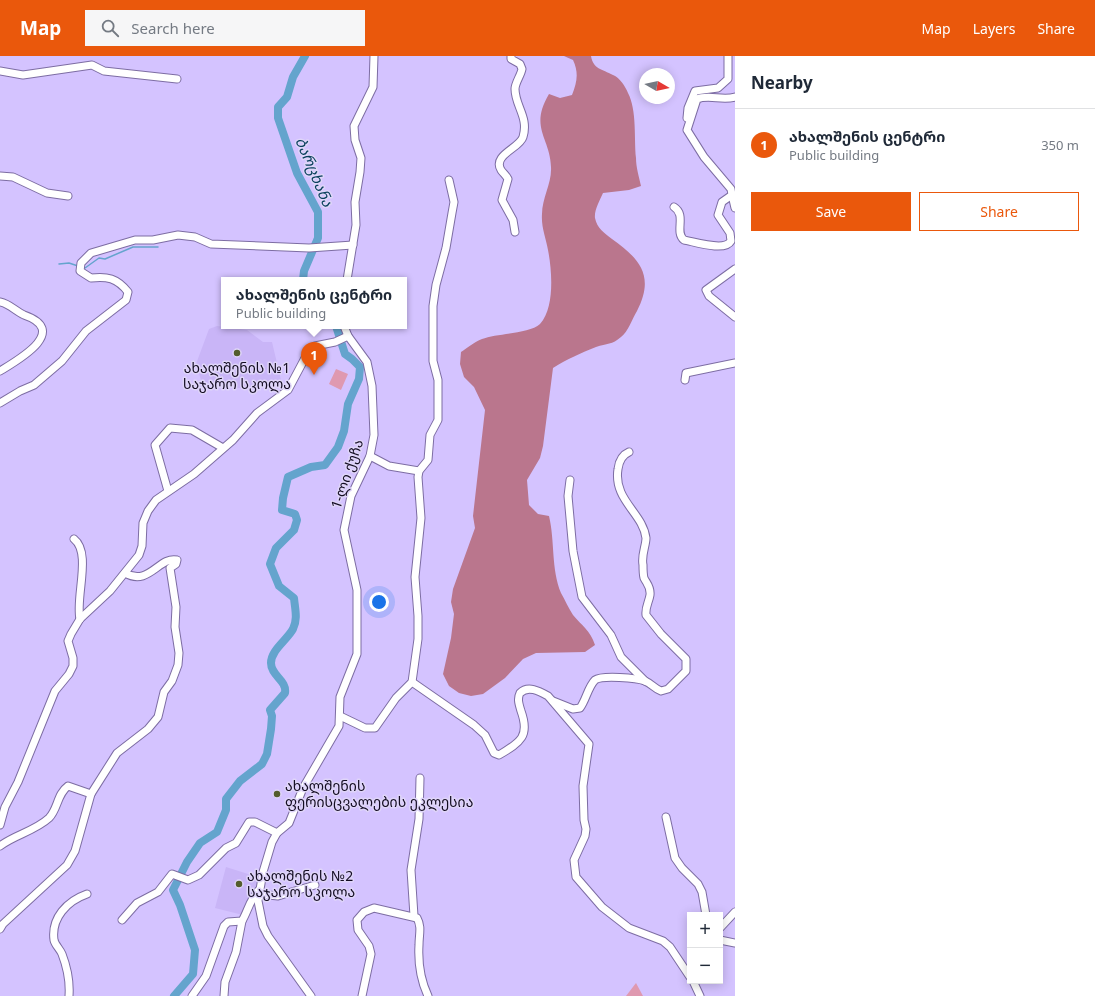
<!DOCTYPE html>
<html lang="en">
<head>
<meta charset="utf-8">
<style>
	:root { --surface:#fff; --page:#f6f6f7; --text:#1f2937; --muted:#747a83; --line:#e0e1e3; --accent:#ea580c }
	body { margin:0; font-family:Georgia,"Noto Sans Georgian",serif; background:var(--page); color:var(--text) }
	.controls { position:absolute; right:12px; bottom:12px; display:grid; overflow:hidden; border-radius:0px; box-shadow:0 2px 10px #0003 }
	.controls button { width:36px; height:36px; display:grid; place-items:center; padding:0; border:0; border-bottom:1px solid var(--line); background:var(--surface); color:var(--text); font:20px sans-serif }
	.compass { position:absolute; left:639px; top:12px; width:36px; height:36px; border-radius:50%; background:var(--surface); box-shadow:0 2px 10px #0003; rotate:99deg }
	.you { position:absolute; left:379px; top:546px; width:14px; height:14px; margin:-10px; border:3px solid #fff; border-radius:50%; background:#1a73e8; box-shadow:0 0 0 6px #1a73e833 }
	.badge { display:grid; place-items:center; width:26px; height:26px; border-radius:50%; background:var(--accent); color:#fff; font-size:13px; font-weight:700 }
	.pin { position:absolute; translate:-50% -33px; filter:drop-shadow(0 1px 2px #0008) }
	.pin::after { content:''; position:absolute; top:21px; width:14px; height:12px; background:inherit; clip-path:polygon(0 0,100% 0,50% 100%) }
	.popup { position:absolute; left:221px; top:221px; width:186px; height:52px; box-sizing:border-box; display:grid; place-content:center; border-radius:0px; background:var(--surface); filter:drop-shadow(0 1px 3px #0005); font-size:13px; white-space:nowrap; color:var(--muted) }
	.popup b { font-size:15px; color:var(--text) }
	.popup::after { content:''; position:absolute; left:50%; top:100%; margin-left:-8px; border:8px solid transparent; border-top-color:var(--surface) }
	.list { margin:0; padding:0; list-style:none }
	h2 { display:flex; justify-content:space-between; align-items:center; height:52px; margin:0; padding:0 16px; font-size:17px }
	h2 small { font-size:13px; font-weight:400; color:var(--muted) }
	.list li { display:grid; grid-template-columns:26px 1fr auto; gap:12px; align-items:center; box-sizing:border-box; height:72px; padding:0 16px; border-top:1px solid var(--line) }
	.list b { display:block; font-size:15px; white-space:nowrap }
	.list p { margin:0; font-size:13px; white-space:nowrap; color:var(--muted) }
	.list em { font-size:13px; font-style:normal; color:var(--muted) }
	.actions { display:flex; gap:8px; padding:12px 16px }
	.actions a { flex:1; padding:9px 0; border:1px solid var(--accent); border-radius:0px; text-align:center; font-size:14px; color:var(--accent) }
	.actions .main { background:var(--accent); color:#fff }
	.icon { flex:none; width:22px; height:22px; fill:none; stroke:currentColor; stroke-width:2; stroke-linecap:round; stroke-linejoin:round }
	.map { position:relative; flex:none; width:735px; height:940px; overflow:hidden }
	header { display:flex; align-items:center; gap:24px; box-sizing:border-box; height:56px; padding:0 20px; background:var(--accent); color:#fff }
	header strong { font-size:19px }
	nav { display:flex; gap:22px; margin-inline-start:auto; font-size:14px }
	.search { width:280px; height:36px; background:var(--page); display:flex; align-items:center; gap:10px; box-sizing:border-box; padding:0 14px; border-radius:0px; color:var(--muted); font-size:15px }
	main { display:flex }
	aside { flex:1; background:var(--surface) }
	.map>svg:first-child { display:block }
	.built { fill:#c9b5f7 }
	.green { fill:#df99b0 }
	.forest { fill:#ba768d }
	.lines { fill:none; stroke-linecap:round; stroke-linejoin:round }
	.stream { stroke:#64a4cd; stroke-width:1.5 }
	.river { stroke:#64a4cd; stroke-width:8 }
	.minor-casing { stroke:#7d6da3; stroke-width:9 }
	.minor { stroke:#fff; stroke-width:7 }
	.poi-dot { fill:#545d2c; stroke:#dfd5f9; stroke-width:1.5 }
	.labels { text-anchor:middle; stroke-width:3; stroke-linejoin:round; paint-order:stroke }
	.poi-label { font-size:14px; fill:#140d22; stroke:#dfd5f9; text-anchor:start }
	.street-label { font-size:14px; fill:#140d22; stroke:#dfd5f9 }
	.water-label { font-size:15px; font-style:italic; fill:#0a405c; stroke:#dfd5f9 }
</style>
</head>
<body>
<header>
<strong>Map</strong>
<div class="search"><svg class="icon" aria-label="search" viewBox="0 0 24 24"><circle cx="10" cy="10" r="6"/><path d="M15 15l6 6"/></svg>Search here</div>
<nav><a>Map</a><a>Layers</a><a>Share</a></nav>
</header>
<main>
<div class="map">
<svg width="735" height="940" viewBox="0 0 735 940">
	<rect width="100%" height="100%" fill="#d4c3ff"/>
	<g class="built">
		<path d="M217 270 247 274 263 286H272L281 324 251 333 216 330 201 324 196 308 209 273Z"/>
		<path d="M226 811 258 821 255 835 249 840 243 859 215 852Z"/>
	</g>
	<g class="green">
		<path d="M336 313 348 318 341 334 329 328Z"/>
		<path d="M636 927 643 940H626Z"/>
	</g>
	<path class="forest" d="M564 0H591C593 13 602 13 613 19 620 22 625 30 628 37 637 54 634 83 636 102 636 111 639 121 641 130L629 134 603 137C600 144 594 154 595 162 597 172 604 177 612 183 640 203 655 220 637 255 632 263 628 276 621 281 612 289 607 287 596 291 581 297 567 303 553 312L543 390 540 402 527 424 529 449 538 458 549 460C555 485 551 513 561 537 565 544 569 553 573 559 582 570 590 574 595 589L585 596 536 597 523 603 505 622 483 638 471 640 459 637 449 630 443 618 451 582 454 558 451 546 453 533 475 472 473 460 485 354 474 331 464 321 460 308 461 296C467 292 474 286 482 283 497 277 529 278 540 268 555 252 552 214 548 194 546 182 541 171 542 158 542 142 552 127 551 111 550 81 529 72 549 38L560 42 572 39C577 26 579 17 573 4Z"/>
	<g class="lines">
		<g class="stream">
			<path d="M59 208 69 207 78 210"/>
			<path d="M83 211 85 212 99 202 105 203 133 191H158"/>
		</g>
		<g class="river">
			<path d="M303 224 304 215 318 182V156L297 117 278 62V51L287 41 293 21 305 0"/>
			<path d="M174 940 193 918 195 894 180 849 173 834 187 806 200 787 217 776 226 754V743L240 725 262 708 267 698 271 673 272 660 270 654 285 637C287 624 271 620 271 607 271 594 287 584 293 573 298 563 295 553 294 542L279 530 270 508 276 492 294 474 297 464 295 458 282 454 283 442 288 421 311 411 325 409 338 391 344 375 348 348 359 323 360 311 352 303 345 298 336 270"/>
		</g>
		<defs>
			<g id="minor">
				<path d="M511 0V3L520 8 522 13C521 19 515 27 515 33 515 50 529 61 523 81 520 92 492 99 501 114 503 117 506 119 508 123L502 144 513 164 515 176"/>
				<path d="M0 15 23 19 92 9 104 15 177 23"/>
				<path d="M687 62 688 52 695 35 718 32 728 23V0"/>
				<path d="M0 120 13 121 47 137 68 140"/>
				<path d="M732 139 735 152"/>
				<path d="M674 151C687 159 674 176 684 184 695 186 725 196 731 185L730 177 718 159 722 146 732 139 731 133 704 101 687 74 697 43C709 38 722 45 735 41"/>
				<path d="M735 213 706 234 709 240 735 261"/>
				<path d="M347 224 356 169 355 146 360 116 361 102 355 84 354 70 373 31 374 0"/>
				<path d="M0 246C10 248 15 255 24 259 70 275 18 304 0 315"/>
				<path d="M685 324 686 317 735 307"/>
				<path d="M0 347 20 335 34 329 62 305 86 275 126 244 128 236C117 222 107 220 91 222L80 215 81 207 91 197 135 184H153L178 179 195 181 211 188 309 192 353 189"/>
				<path d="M370 400 389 410 419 415"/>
				<path d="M570 424 568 440 573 495 582 541 611 579 621 601 645 625"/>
				<path d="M168 435 155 389 170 372 192 374 223 392"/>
				<path d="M74 483C92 497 75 542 80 563"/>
				<path d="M412 626 474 669 485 679 494 697 499 699C521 686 530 680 521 655 519 648 517 643 520 637 528 629 539 635 548 640L589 688 583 730 584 764 586 773 585 780 574 804 576 821 602 851 629 872 663 885 670 891 690 921"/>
				<path d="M553 645 573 653 580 652C586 644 588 631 595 624 602 619 637 622 645 625 652 628 655 633 661 635L668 633 686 615V603L661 578 646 559C645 551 649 546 650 539 651 531 647 528 644 522 643 518 643 513 643 509 641 499 646 490 646 482 643 457 613 444 618 413 619 405 622 399 629 396"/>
				<path d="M340 660 365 672H375L396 642 412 626 418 583V560L415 521 421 462 418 421 419 415 428 404 430 379 438 364V324L433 305V250L436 229 446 192 452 157 454 146 449 124"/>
				<path d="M91 738 117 697 148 673 158 661 164 636 172 625 178 609 179 597 175 571 176 551 170 512 176 508 177 504C159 500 149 531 125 517"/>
				<path d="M666 761 675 802 682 812 698 828 702 836 706 859"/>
				<path d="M0 769 5 751 18 726 55 635 69 618 73 610V602L68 585 71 578 80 563 110 535 139 499 142 490 143 467 148 455 156 444 194 418 233 384 257 357 288 334 305 302 315 290 335 286 348 280"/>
				<path d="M0 790C14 779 35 775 49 762 58 753 57 738 68 730L91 738 75 795 67 809 3 868 0 873"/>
				<path d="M259 838 278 840 315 829"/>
				<path d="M414 860 411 814 419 763 420 722"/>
				<path d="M122 864 137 847 158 836 172 818 188 824 199 819 226 792 236 787 249 766H255L277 777"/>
				<path d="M720 872 735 856"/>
				<path d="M720 884 735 887"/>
				<path d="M693 925 700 940"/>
				<path d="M69 940C70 926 67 911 62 898 60 893 55 889 54 884 51 862 67 845 87 838"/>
				<path d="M192 940 206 920 224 870 228 866 242 865C248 855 250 843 259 834"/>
				<path d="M224 940 225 926 236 896 242 865"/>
				<path d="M311 940 268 880 263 870 258 845 263 816 272 786 277 777 289 767 303 732 339 670 340 641 357 598V534L344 474 351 440 370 400 374 379 372 330 367 306 348 280 344 270"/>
				<path d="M362 940 371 898 369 890 358 874 357 864 364 856 374 852 417 862C422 871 419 878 419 889 418 906 421 925 428 940"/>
			</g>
		</defs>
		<use href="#minor" class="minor-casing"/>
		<use href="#minor" class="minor"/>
	</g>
	<g class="poi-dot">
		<circle cx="237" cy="297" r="4"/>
		<circle cx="277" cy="738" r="4"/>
		<circle cx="239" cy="828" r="4"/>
	</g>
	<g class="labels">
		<g class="poi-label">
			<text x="237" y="317" text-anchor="middle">ახალშენის №1<tspan x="237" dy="16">საჯარო სკოლა</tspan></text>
			<text x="285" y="735">ახალშენის<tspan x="285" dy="16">ფერისცვალების ეკლესია</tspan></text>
			<text x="247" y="825">ახალშენის №2<tspan x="247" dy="16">საჯარო სკოლა</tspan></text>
		</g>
		<g class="street-label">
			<text transform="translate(347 418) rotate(-71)" y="5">1-ლი ქუჩა</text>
		</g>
		<g class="water-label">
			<text transform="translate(314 116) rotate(67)" y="5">ბარცხანა</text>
		</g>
	</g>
</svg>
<div class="controls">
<button>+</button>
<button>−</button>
</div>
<svg class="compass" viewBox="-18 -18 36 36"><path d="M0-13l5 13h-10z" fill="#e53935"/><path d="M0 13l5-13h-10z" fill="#747a83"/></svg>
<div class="you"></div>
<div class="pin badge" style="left:314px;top:319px">1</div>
<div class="popup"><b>ახალშენის ცენტრი</b>Public building</div>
</div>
<aside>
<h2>Nearby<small></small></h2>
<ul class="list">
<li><span class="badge">1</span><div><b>ახალშენის ცენტრი</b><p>Public building</p></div><em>350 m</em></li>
</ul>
<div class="actions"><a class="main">Save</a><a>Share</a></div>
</aside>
</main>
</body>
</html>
